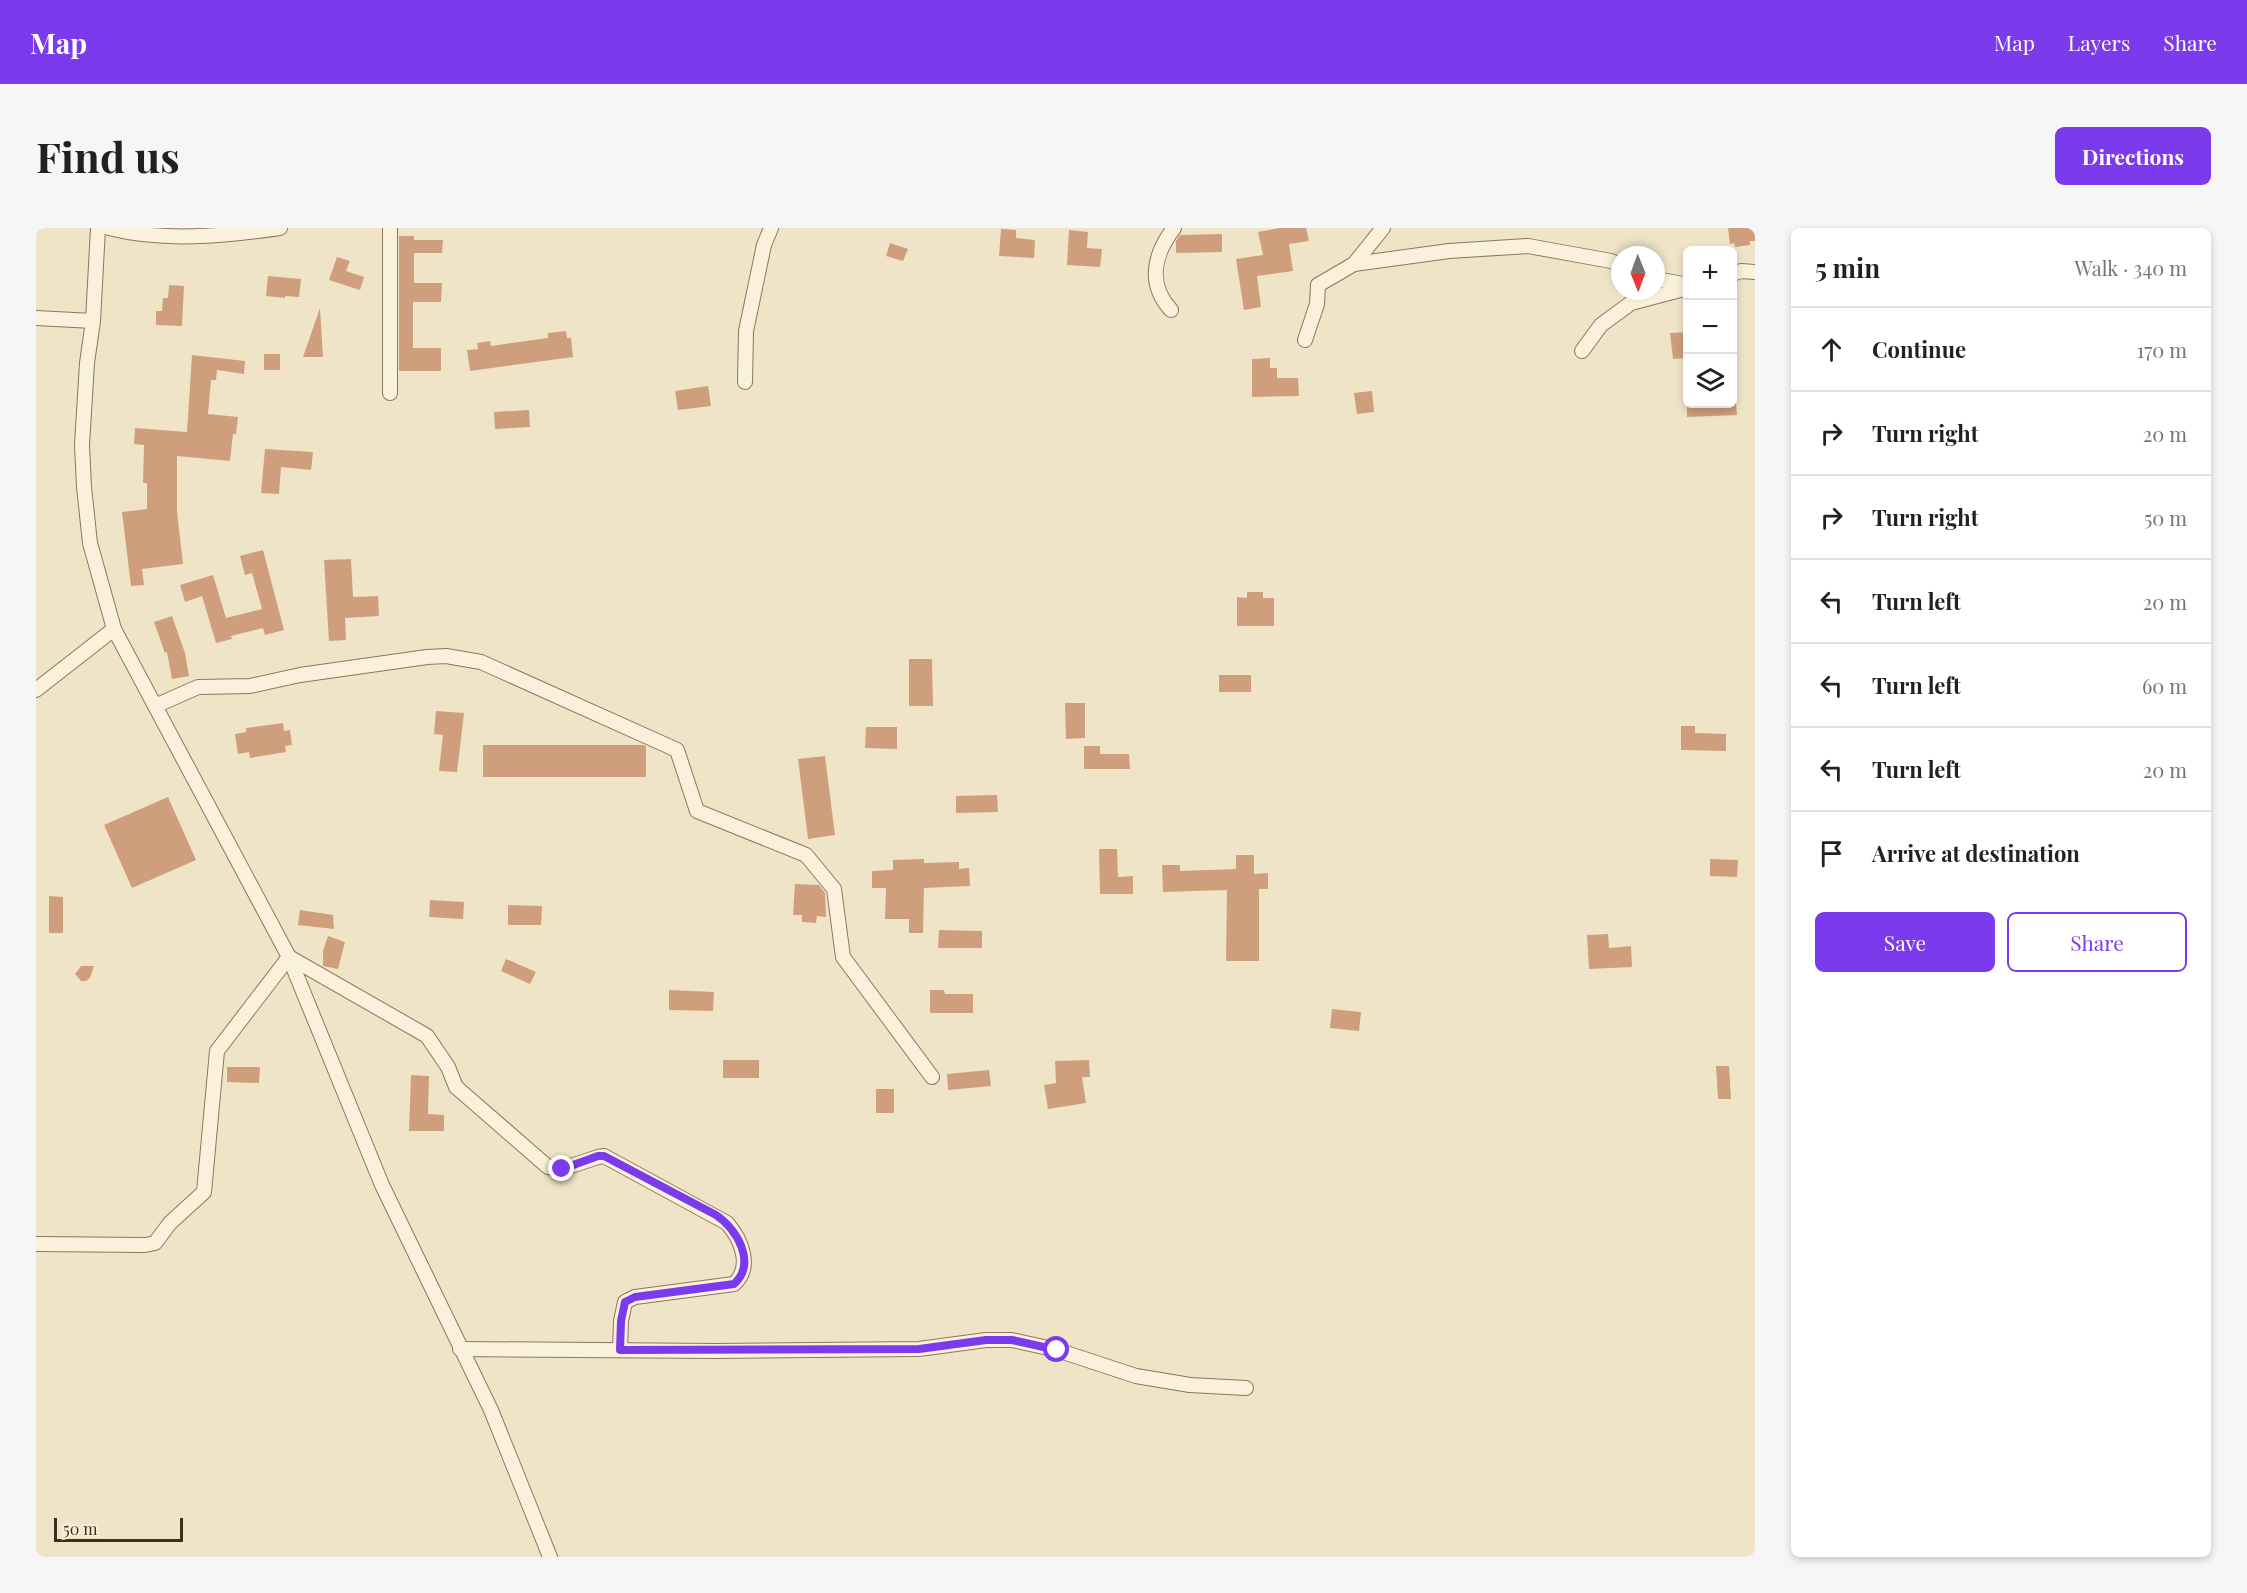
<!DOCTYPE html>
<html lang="en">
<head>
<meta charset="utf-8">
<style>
	:root { --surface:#fff; --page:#f6f6f6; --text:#202124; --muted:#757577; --line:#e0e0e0; --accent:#7c3aed }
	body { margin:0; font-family:"Playfair Display",serif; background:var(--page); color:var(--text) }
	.controls { position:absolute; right:18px; top:18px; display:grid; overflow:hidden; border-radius:9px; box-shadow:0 3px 9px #0003 }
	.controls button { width:54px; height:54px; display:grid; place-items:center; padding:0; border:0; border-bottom:2px solid var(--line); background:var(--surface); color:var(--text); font:30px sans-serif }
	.compass { position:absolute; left:1575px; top:18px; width:54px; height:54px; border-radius:50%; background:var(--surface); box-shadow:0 3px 9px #0003; rotate:179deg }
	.scale { position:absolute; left:18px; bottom:15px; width:129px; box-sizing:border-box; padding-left:6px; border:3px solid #3d2e20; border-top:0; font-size:16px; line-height:21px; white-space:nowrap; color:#3d2e20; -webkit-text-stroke:4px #f7eed8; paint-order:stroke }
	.stop { position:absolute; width:18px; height:18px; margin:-14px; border:4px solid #7c3aed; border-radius:50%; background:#fff }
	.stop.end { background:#7c3aed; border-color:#fff; box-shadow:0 2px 6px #0008 }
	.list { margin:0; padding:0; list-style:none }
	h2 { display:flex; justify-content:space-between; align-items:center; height:78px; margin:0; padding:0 24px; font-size:26px }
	h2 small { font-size:20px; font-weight:400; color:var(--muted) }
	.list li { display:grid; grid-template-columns:39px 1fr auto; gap:18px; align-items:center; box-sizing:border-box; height:84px; padding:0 24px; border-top:2px solid var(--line) }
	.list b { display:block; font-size:22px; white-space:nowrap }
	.list em { font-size:20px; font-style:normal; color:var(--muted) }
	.actions { display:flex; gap:12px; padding:18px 24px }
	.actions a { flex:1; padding:14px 0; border:2px solid var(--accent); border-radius:9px; text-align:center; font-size:21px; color:var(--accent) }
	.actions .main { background:var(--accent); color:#fff }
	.icon { flex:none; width:33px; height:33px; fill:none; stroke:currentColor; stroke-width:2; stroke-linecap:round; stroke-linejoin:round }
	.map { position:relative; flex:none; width:1719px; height:1329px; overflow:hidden; border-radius:9px }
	header { display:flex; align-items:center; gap:36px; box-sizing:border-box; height:84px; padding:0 30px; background:var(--accent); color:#fff }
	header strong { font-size:28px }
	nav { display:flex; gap:33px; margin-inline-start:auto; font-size:21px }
	.intro { display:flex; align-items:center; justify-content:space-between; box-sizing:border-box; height:144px; padding:0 36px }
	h1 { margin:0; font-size:42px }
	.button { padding:15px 27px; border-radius:9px; background:var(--accent); color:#fff; font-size:21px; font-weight:700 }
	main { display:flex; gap:36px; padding:0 36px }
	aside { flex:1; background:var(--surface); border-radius:9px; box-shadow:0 3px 9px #0003 }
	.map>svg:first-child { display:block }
	.building { fill:#cf9f7d }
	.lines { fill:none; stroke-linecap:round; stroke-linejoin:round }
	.street-casing { stroke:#8d765c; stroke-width:16 }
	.street { stroke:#faf1dc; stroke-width:14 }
	.route { stroke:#7c3aed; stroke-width:8 }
</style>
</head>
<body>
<header>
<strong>Map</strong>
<nav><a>Map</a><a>Layers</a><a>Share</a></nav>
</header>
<div class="intro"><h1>Find us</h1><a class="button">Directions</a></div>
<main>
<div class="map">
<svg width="1719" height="1329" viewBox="0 0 1719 1329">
	<rect width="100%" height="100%" fill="#f0e4c8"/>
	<g class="building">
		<path d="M1244 0H1270L1273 13 1253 16 1257 43 1221 48 1225 79 1208 82 1200 31 1227 27 1222 4Z"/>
		<path d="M1692 0H1719V13H1714V17L1699 19 1698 15 1694 16Z"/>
		<path d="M965 1 980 2V10L999 12 998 30 963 28Z"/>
		<path d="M1033 2 1052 4 1051 20 1066 21 1064 39 1031 37Z"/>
		<path d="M1186 6V24L1140 25V13L1144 7Z"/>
		<path d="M363 8H378V12H407L406 25H378V55H406L405 74H377V120H405V143H363Z"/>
		<path d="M854 15 872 21 867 33 850 28Z"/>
		<path d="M301 29 314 33 310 43 328 49 324 62 293 52Z"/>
		<path d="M232 48 265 51 263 69 249 68V70L230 68Z"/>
		<path d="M133 57 148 58 146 98 120 97V83H126L127 70H132Z"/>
		<path d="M284 80 287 129H267Z"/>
		<path d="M530 103 531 110H535L537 129 434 143 431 122 442 121 441 115 454 113 455 118 512 110V105Z"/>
		<path d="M1652 104V130L1637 131 1634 105Z"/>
		<rect x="228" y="126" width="16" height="16"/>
		<path d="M156 127 209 133 208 146 181 142 180 152H175L172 186 202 189 200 206H197L194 233 141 228V283L147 336 106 341 108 357 95 358 86 284 111 281V255H107L108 217 98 216 99 200 151 204Z"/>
		<path d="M1234 130V140H1241V150H1262L1263 168 1216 169V131Z"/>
		<path d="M672 158 675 178 642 182 639 163Z"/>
		<path d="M1336 163 1338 184 1321 186 1318 165Z"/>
		<path d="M1700 175 1701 187 1651 189V176Z"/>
		<path d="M493 182 494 199 459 201 458 184Z"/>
		<path d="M229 221 277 224 275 242 245 239 243 266 225 265Z"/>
		<path d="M227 322 248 402 229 407 227 400 195 408 196 411 180 415 166 368 149 374 144 357 177 347 190 390 226 381 216 345 209 347 204 328Z"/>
		<path d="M315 331 317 369 342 368 343 388 309 390 310 412 293 413 288 332Z"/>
		<path d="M1211 364H1227V370H1238V398H1201V369L1211 370Z"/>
		<path d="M136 388 149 425 153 448 136 451 131 424 129 425 118 394Z"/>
		<path d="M873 431H896L897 478H873Z"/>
		<rect x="1183" y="447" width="32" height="17"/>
		<path d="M1029 475H1049V510L1030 511Z"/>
		<path d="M400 483 428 485 421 544 403 543 407 507 398 506Z"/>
		<path d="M247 495 248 503 254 502 256 517 249 518 250 524 214 530 213 524 202 526 199 506 210 504V500Z"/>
		<path d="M1645 498H1659V505L1690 506V523L1645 522Z"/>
		<path d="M830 499H861V521L829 520Z"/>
		<path d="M447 517H607L610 518V549H447Z"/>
		<path d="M1048 518H1064V526H1093L1094 541H1048Z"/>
		<path d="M789 528 799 607 772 611 762 531Z"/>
		<path d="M961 567 962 584 920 585V568Z"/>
		<path d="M132 569 160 632 96 660 68 597Z"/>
		<path d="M1063 621H1081L1082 649 1097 648V666H1064Z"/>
		<path d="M1200 627H1218V646L1232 645V661H1223V733H1190L1191 662 1127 664 1126 637H1144V643L1200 641Z"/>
		<path d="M888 631V635L923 634V641L933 640 934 658 888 660 887 705H873V691H849L850 660H836V643L857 642V632Z"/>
		<path d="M1674 631 1702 632 1701 649 1674 648Z"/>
		<path d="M759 656 783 657 789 665 790 689 781 688 780 695 766 694V687H757Z"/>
		<path d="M13 668 27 669V705H13Z"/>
		<path d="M394 672 428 674 427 691 393 689Z"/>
		<path d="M472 677 506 678 505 697H472Z"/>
		<path d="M264 682 297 687 298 701 262 697Z"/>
		<path d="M903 702 946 703V720H902Z"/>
		<path d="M1572 706 1573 720 1595 718 1596 739 1553 741 1551 707Z"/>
		<path d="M292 708 309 714 302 741 287 738V723Z"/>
		<path d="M470 731 500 744 494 756 465 743Z"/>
		<path d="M45 738H58L54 750 50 753H45L39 746Z"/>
		<path d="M633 762 678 764 677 783 633 782Z"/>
		<path d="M894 762H908L909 766H937V785H894Z"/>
		<path d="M1296 781 1325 784 1323 803 1294 800Z"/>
		<rect x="687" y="832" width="36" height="18"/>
		<path d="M1053 832 1054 849H1046L1050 875 1012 881 1008 857 1020 855 1019 833Z"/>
		<path d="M1680 838H1693L1695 871H1682Z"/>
		<path d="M191 839H224L223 855 191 854Z"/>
		<path d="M953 842 955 858 912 862 911 846Z"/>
		<path d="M375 847 393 848 392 886 408 887V903H373Z"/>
		<rect x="840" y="861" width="18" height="24"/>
	</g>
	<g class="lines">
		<defs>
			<g id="street">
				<path d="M62 0 57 93 51 135 46 217 48 259 54 315 78 401 253 729 346 957 455 1182 514 1329"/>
				<path d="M73 0C128 14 187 8 244 0"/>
				<path d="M1318 36 1413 23 1492 18 1575 33 1584 37"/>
				<path d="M1696 46 1705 43 1719 44"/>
				<path d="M1620 51 1652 57"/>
				<path d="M1135 82C1111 56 1118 26 1138 0"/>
				<path d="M0 90 57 93"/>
				<path d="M1269 112 1281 76 1282 57 1318 36 1347 0"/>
				<path d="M1546 123 1565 97 1595 75 1652 60"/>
				<path d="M709 154 710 103 728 17 735 0"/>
				<path d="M354 165V0"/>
				<path d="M0 462 78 401"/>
				<path d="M119 478 162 459 214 458 264 447 391 429 410 428 445 434 641 522 661 583 770 627 798 661 807 729 896 849"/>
				<path d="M0 1016 109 1017 119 1015 134 995 168 964 181 823 253 729 391 808 412 839 420 859 512 939 526 941 562 929 568 928 691 995C705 1011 717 1039 698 1056L599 1069 589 1074 585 1093 584 1122"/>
				<path d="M424 1121 680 1123 883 1121 950 1112H976L1021 1122 1100 1148 1154 1157 1210 1160"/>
			</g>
		</defs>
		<use href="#street" class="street-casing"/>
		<use href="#street" class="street"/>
	</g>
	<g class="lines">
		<path class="route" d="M526 941 562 928H568L680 987C701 1001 721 1035 698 1056L599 1069 589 1074 585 1093 584 1122 883 1121 950 1112H976L1021 1122"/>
	</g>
</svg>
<div class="controls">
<button>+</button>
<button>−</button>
<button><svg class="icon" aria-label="layers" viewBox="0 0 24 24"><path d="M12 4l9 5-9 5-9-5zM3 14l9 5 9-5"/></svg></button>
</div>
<svg class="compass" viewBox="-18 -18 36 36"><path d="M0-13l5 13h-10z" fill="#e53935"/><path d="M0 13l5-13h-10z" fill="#757577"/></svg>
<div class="scale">50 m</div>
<div class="stop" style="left:1021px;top:1122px"></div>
<div class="stop end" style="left:526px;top:941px"></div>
</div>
<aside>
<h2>5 min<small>Walk · 340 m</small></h2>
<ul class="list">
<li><svg class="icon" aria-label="ahead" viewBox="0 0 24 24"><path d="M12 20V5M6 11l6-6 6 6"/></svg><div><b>Continue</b></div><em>170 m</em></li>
<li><svg class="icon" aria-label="right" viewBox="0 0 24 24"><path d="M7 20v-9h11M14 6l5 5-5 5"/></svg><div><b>Turn right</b></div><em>20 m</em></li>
<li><svg class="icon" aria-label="right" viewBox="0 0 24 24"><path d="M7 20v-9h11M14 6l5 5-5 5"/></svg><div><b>Turn right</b></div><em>50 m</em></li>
<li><svg class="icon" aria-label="left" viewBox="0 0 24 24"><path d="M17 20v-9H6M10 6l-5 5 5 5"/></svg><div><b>Turn left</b></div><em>20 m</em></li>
<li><svg class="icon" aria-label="left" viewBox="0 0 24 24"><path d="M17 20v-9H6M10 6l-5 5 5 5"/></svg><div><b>Turn left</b></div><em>60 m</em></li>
<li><svg class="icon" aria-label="left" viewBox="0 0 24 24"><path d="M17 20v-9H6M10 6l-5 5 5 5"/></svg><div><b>Turn left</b></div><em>20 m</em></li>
<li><svg class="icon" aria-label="arrive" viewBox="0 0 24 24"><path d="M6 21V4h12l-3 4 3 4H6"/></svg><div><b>Arrive at destination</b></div></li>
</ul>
<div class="actions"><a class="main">Save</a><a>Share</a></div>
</aside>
</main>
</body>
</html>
